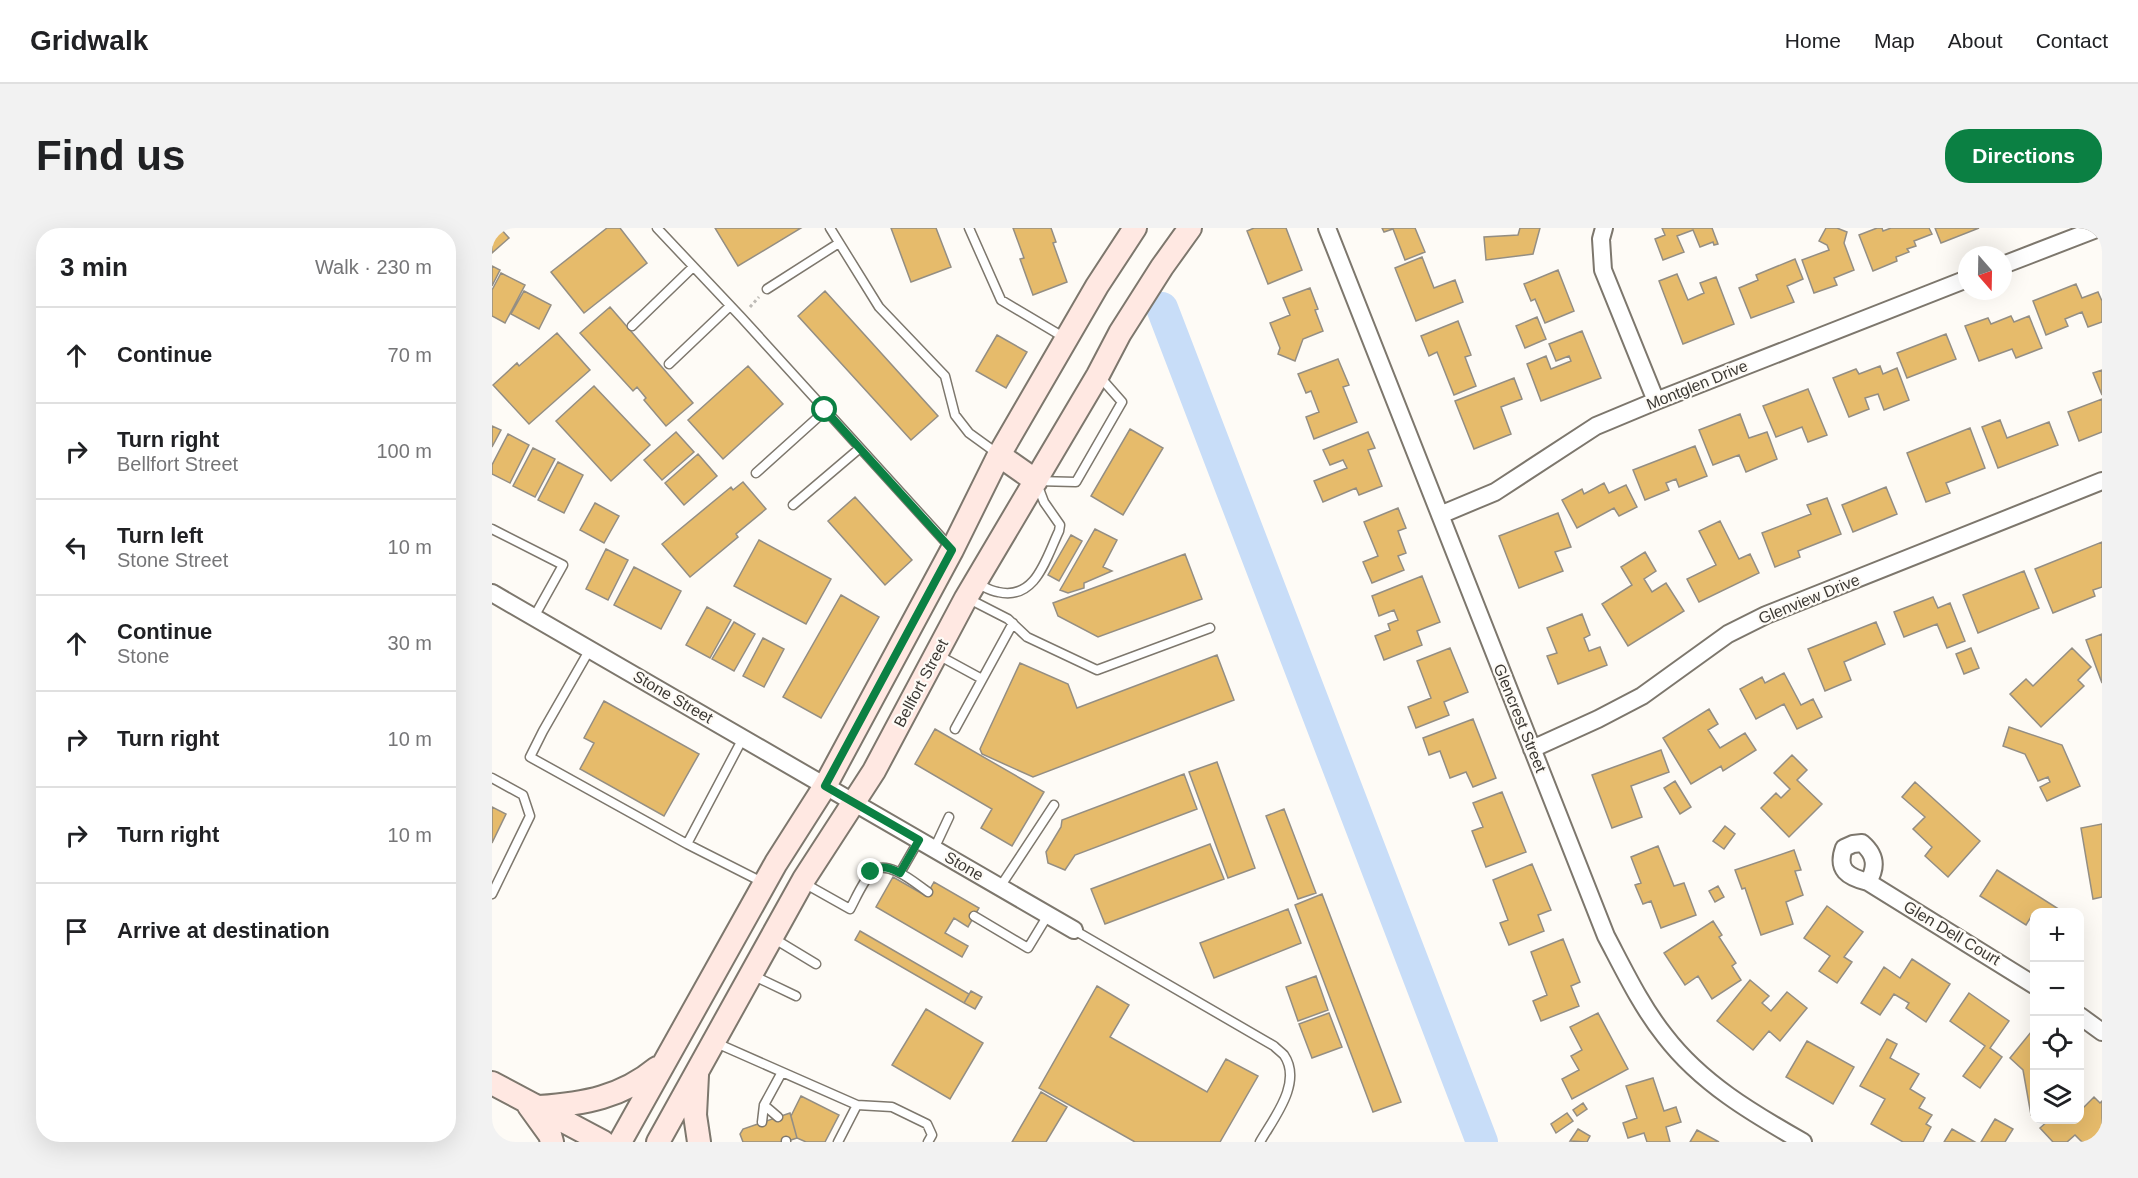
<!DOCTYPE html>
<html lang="en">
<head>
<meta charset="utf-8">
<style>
	:root { --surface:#fff; --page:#f2f2f2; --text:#202124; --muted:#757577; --line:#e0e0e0; --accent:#0b8043 }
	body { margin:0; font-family:Arial,sans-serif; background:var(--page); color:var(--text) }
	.controls { position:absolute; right:18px; bottom:18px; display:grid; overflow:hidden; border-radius:12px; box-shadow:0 6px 24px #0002 }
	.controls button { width:54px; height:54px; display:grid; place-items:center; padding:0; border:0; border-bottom:2px solid var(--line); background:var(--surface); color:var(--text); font:30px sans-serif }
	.compass { position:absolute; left:1466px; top:18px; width:54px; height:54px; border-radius:50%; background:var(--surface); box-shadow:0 6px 24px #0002; rotate:160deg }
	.stop { position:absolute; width:18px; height:18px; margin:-14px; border:4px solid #0b8043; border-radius:50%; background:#fff }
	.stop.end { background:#0b8043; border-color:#fff; box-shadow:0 2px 6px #0008 }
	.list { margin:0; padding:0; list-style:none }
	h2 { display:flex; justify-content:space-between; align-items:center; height:78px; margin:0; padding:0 24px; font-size:26px }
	h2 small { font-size:20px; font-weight:400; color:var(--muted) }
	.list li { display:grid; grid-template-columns:39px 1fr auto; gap:18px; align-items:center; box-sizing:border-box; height:96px; padding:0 24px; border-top:2px solid var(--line) }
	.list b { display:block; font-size:22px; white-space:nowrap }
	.list p { margin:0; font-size:20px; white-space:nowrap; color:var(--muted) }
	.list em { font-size:20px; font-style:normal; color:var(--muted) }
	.icon { flex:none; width:33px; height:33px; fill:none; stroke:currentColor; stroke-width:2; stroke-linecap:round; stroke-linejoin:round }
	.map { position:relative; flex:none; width:1610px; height:914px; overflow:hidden; border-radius:24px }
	header { display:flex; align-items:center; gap:36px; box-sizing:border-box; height:84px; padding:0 30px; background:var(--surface); border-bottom:2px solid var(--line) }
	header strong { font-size:28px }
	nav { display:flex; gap:33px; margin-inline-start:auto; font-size:21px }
	.intro { display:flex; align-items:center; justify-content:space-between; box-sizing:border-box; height:144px; padding:0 36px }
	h1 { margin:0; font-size:42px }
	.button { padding:15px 27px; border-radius:24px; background:var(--accent); color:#fff; font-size:21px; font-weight:700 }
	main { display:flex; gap:36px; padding:0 36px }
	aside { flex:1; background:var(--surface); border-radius:24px; box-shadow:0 6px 24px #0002 }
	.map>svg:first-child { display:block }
</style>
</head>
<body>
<header>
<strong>Gridwalk</strong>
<nav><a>Home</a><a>Map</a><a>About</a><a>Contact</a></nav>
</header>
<div class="intro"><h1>Find us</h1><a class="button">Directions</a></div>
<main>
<aside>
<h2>3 min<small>Walk · 230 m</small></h2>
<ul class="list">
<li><svg class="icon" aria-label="ahead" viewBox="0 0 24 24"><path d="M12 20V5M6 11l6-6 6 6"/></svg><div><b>Continue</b></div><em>70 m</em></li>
<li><svg class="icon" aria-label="right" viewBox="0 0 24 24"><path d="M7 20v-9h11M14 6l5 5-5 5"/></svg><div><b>Turn right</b><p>Bellfort Street</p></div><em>100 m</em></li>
<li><svg class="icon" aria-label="left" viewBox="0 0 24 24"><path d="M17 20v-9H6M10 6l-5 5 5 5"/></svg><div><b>Turn left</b><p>Stone Street</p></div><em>10 m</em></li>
<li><svg class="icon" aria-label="ahead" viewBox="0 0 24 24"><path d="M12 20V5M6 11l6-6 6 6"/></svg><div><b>Continue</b><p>Stone</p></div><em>30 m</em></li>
<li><svg class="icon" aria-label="right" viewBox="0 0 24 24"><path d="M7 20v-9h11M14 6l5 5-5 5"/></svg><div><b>Turn right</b></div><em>10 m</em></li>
<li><svg class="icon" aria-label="right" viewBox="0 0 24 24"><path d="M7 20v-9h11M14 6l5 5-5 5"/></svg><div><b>Turn right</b></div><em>10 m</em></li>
<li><svg class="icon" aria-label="arrive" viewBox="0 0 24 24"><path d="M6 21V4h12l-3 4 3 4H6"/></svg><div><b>Arrive at destination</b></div></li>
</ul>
</aside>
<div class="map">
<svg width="1610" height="914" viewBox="0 0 1610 914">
	<rect width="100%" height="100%" fill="#fefbf6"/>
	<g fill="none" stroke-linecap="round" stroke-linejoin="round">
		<!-- river -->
		<path stroke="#c8ddf8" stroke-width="32" d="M 670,80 L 990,914"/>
	</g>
	<!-- building -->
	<path fill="#e6bb6b" stroke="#948e83" stroke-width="1.5" d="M 0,0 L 8,0 L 17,10 L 0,25 Z
		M 115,0 L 128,0 L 155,35 L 92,85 L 59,44 Z
		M 223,0 L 309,0 L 246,38 Z
		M 399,0 L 444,0 L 459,39 L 419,54 Z
		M 521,0 L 559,0 L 564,14 L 561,15 L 575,54 L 541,67 L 528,31 L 532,30 Z
		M 762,0 L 794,0 L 810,42 L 776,56 L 755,3 Z
		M 890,0 L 923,0 L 933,24 L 913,32 L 901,1 L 892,4 Z
		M 1028,0 L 1048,0 L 1041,26 L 994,32 L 992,9 L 1026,7 Z
		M 1170,0 L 1220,0 L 1226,16 L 1222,17 L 1221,14 L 1208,19 L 1201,2 L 1185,8 L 1192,24 L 1171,32 L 1163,11 L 1173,7 Z
		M 1334,0 L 1345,0 L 1355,4 L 1352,15 L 1362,42 L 1342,50 L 1345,57 L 1322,65 L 1310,32 L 1337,22 L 1335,17 L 1327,13 Z
		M 1385,0 L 1390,0 L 1391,3 L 1399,0 L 1437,0 L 1440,6 L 1422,13 L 1424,18 L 1415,21 L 1417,24 L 1404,29 L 1405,33 L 1381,43 L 1367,7 Z
		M 1443,0 L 1487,0 L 1449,15 Z
		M 930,29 L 942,60 L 963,52 L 971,74 L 924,93 L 903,40 Z
		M 1303,31 L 1311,51 L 1295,58 L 1302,74 L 1259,90 L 1247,60 L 1266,52 L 1264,47 Z
		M 0,38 L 8,42 L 0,58 Z
		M 1066,42 L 1082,83 L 1053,95 L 1043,71 L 1039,73 L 1032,56 Z
		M 9,45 L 33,57 L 13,95 L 0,88 L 0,62 Z
		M 1185,46 L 1196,72 L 1212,65 L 1208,55 L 1224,49 L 1242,96 L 1191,116 L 1167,53 Z
		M 1584,56 L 1590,70 L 1606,64 L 1610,73 L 1610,94 L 1596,99 L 1590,84 L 1573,91 L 1576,98 L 1554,107 L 1541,73 Z
		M 818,60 L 826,81 L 823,82 L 831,103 L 811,111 L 803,133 L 786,126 L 788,120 L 778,95 L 798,87 L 791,70 Z
		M 32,63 L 59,77 L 47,101 L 19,86 Z
		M 333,63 L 446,188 L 419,212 L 306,88 Z
		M 118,79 L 201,175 L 174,198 L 152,172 L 154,170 L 145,159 L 141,163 L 88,105 Z
		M 1519,88 L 1522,94 L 1537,88 L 1550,120 L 1524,130 L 1520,121 L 1487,133 L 1473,98 L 1496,90 L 1499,96 Z
		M 1045,89 L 1054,111 L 1033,120 L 1024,98 Z
		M 966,93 L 979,127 L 973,129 L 984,158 L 962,167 L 945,124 L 937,128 L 929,108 Z
		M 1090,103 L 1109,150 L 1049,173 L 1035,136 L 1054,128 L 1059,141 L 1079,133 L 1077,128 L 1064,133 L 1057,116 Z
		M 65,105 L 98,142 L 37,196 L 1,157 L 25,135 L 27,138 Z
		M 1454,106 L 1464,131 L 1415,150 L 1405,125 Z
		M 505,107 L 535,124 L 514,160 L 484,143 Z
		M 846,131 L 857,157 L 851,159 L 865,194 L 822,211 L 814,189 L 827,184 L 819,163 L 814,165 L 806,146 Z
		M 256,138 L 291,176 L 231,231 L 196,192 Z
		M 1388,138 L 1391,146 L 1405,140 L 1417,172 L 1392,182 L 1386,166 L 1373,170 L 1377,181 L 1357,189 L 1341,150 L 1364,141 L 1367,146 Z
		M 1610,142 L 1610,167 L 1601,145 Z
		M 1022,150 L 1030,171 L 1009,179 L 1019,206 L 982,221 L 963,173 Z
		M 102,158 L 158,217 L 119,253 L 64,193 Z
		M 1316,161 L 1335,207 L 1316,214 L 1310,199 L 1284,209 L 1271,178 Z
		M 1610,171 L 1610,204 L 1587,213 L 1576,184 Z
		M 1248,186 L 1257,210 L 1275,204 L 1285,231 L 1254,244 L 1247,227 L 1221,237 L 1207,202 Z
		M 1508,192 L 1515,210 L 1557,194 L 1566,217 L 1506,240 L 1490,199 Z
		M 0,198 L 9,202 L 0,219 Z
		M 1478,200 L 1493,240 L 1454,255 L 1458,265 L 1434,274 L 1415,225 Z
		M 638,201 L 671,220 L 631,287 L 599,268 Z
		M 184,204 L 202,224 L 170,252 L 152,232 Z
		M 876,204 L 883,220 L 876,222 L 890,258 L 867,267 L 864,260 L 831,274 L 822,253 L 855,240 L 851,232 L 838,237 L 831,222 Z
		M 16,206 L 37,217 L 18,255 L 0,246 L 0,237 Z
		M 1203,218 L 1215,248 L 1187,259 L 1184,251 L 1174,255 L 1177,262 L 1153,272 L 1141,242 Z
		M 41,220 L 63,231 L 43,269 L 21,258 Z
		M 206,226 L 225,248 L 192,277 L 173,255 Z
		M 66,234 L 91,247 L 72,285 L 46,272 Z
		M 251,254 L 274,281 L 244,306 L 246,309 L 198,349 L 170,316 L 239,259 L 241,262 Z
		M 1112,255 L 1117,265 L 1134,257 L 1145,279 L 1127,288 L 1122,280 L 1085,300 L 1070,272 L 1090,261 L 1092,266 Z
		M 1394,259 L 1405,286 L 1361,304 L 1350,277 Z
		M 363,269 L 420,332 L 393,357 L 336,293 Z
		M 1335,270 L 1349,306 L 1306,323 L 1308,329 L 1283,339 L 1270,305 L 1319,286 L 1315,277 Z
		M 103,275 L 127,288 L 112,315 L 88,302 Z
		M 906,280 L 914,300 L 906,303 L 914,325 L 906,328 L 912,342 L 880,355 L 871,334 L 886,328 L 872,294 Z
		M 1066,285 L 1079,319 L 1063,324 L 1071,343 L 1027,360 L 1007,308 Z
		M 1228,293 L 1247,331 L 1258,326 L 1267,345 L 1207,374 L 1195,351 L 1224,337 L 1207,303 Z
		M 603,301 L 625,312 L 611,339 L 620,343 L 592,355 L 592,360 L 576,365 L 568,362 Z
		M 579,307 L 590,313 L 567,353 L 556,347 Z
		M 267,312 L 339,351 L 314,396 L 242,358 Z
		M 1610,314 L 1610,359 L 1601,362 L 1603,368 L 1561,385 L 1543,341 Z
		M 114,321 L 136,332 L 116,372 L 94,361 Z
		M 1153,324 L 1164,343 L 1152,351 L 1160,364 L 1174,355 L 1192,383 L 1136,418 L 1110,376 L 1140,357 L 1129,339 Z
		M 693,326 L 710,371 L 606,409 L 566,388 L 561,375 Z
		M 142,339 L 189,363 L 169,401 L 122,377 Z
		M 1532,343 L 1547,380 L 1486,405 L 1471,367 Z
		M 930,348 L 948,394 L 925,403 L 930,417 L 892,432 L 883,408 L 898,402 L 896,396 L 906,392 L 902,382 L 887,388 L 880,368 Z
		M 349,367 L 387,389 L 329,490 L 291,469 Z
		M 1441,369 L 1446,380 L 1458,375 L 1473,413 L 1455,420 L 1445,396 L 1412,409 L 1402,384 Z
		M 215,379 L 239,392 L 218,430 L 194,417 Z
		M 1090,386 L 1098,407 L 1092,410 L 1097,423 L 1108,419 L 1115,437 L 1066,456 L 1055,428 L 1065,425 L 1055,400 Z
		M 242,394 L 263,406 L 242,443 L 220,431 Z
		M 1384,394 L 1393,416 L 1352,434 L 1359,452 L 1333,463 L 1316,421 Z
		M 1610,406 L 1610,455 L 1594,412 Z
		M 271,410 L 292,421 L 272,459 L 251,448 Z
		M 958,420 L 976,464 L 952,474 L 957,487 L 924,500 L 916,479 L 939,470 L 925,433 Z
		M 1479,420 L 1487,440 L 1472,446 L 1464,426 Z
		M 1580,420 L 1599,439 L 1586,452 L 1592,458 L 1549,499 L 1518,466 L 1534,451 L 1541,458 Z
		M 725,427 L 742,472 L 541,549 L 490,526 L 488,521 L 528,435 L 576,456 L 585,480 Z
		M 1292,445 L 1309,477 L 1321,471 L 1330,489 L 1305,501 L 1292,476 L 1264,491 L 1248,461 L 1270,449 L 1273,455 Z
		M 112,473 L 207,526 L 172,588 L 88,541 L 102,515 L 92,510 Z
		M 1217,481 L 1226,496 L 1216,502 L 1228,520 L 1253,505 L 1264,522 L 1231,543 L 1229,538 L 1199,556 L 1171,510 Z
		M 981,491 L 1004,550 L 981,559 L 974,544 L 958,550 L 948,523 L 937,527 L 931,510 Z
		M 1517,499 L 1570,517 L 1588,558 L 1555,573 L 1548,559 L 1558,554 L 1556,549 L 1546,553 L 1533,526 L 1511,518 Z
		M 443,501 L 552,564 L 520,618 L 489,600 L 500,581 L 423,536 Z
		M 1169,522 L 1177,544 L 1139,558 L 1150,589 L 1120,600 L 1100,547 Z
		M 1300,527 L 1315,542 L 1305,552 L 1330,576 L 1297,609 L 1269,580 L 1284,565 L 1289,570 L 1298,561 L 1282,545 Z
		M 725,534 L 763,640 L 736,650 L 697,544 Z
		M 692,546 L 705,581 L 583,627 L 573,642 L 556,635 L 554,624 L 569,599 L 570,592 Z
		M 1183,553 L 1199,579 L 1188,586 L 1172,560 Z
		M 1423,554 L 1488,613 L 1456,649 L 1433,628 L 1440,619 L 1421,601 L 1433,589 L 1410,569 Z
		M 1010,564 L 1034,624 L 994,639 L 980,603 L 991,599 L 981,575 Z
		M 0,579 L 14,586 L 0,615 Z
		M 792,581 L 824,665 L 806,671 L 774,588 Z
		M 1610,596 L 1610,669 L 1601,671 L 1589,600 Z
		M 1233,598 L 1243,606 L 1232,621 L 1221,613 Z
		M 718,616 L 732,651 L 613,696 L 599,661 Z
		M 1166,618 L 1182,658 L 1192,655 L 1204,687 L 1169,700 L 1159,673 L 1151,676 L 1143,657 L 1149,655 L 1139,629 Z
		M 1302,622 L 1309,642 L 1303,643 L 1311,667 L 1294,674 L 1301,696 L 1269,707 L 1253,660 L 1250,661 L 1243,642 Z
		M 1040,636 L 1059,682 L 1046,687 L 1052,703 L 1017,717 L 1008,695 L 1016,692 L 1001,652 Z
		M 1505,642 L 1568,682 L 1566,684 L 1542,684 L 1534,697 L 1488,668 Z
		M 401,649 L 434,668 L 442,654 L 487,680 L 476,699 L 462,690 L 453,705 L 476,718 L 470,729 L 384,679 Z
		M 1226,658 L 1232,669 L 1223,674 L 1217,663 Z
		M 830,666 L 909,874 L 881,884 L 803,677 Z
		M 1335,678 L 1371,704 L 1352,729 L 1360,734 L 1345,755 L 1327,743 L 1338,728 L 1312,710 Z
		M 796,681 L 809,715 L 722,750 L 708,715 Z
		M 1221,693 L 1230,707 L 1227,709 L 1244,735 L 1240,738 L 1249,752 L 1220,771 L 1206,748 L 1193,757 L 1172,725 Z
		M 368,703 L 477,766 L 472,775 L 363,712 Z
		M 1071,711 L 1088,754 L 1079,758 L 1087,778 L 1049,793 L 1041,773 L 1055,767 L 1039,724 Z
		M 1420,731 L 1458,756 L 1434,794 L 1414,780 L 1417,775 L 1402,766 L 1388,787 L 1369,775 L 1392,739 L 1408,750 Z
		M 824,748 L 836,782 L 806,793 L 794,759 Z
		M 1258,752 L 1277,768 L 1270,775 L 1279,783 L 1295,764 L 1315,780 L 1288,813 L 1277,803 L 1261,822 L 1225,793 Z
		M 605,758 L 637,777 L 618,809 L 715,864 L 734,831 L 766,848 L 728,914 L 643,914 L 547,860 Z
		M 479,763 L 490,769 L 483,781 L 472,775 Z
		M 1477,765 L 1517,793 L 1498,820 L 1510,829 L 1488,860 L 1471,848 L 1493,818 L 1458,793 Z
		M 434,781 L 491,815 L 458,871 L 400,837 Z
		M 837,785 L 850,819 L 820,830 L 807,796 Z
		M 1106,785 L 1136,841 L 1080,871 L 1070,851 L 1087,842 L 1079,828 L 1090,822 L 1078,799 Z
		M 1539,804 L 1542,807 L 1542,886 L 1539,887 L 1531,842 L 1518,830 Z
		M 1395,811 L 1405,816 L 1398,830 L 1427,846 L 1418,861 L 1433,870 L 1427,880 L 1440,887 L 1434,896 L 1439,899 L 1431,914 L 1411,914 L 1379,896 L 1393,871 L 1368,858 Z
		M 1315,813 L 1362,839 L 1341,876 L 1294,849 Z
		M 1161,850 L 1172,883 L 1184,879 L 1189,894 L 1174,899 L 1178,914 L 1155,914 L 1152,905 L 1136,910 L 1131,895 L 1145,890 L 1134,858 Z
		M 549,864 L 575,879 L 554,914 L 520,914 Z
		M 309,868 L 347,887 L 333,914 L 314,914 L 305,910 L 299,888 Z
		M 1602,869 L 1608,875 L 1610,873 L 1610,914 L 1590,914 L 1583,907 L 1575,914 L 1561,914 L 1548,900 L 1557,892 L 1588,892 L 1588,883 Z
		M 1091,875 L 1095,881 L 1085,888 L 1081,882 Z
		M 298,885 L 305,910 L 293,914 L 251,914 L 248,906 L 251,901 Z
		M 1075,885 L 1081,893 L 1064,905 L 1059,896 Z
		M 1503,891 L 1521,901 L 1513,914 L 1489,914 Z
		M 1086,901 L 1098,908 L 1095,914 L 1078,913 Z
		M 1460,901 L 1483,914 L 1452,914 Z
		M 1205,902 L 1227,914 L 1198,914 Z"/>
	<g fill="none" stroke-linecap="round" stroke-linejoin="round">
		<!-- lane casing -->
		<g stroke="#7d776d" stroke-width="11">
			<path id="lane" d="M 165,0 L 249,89 L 459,320
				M 338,0 L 387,79 L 453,148 L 463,187 L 477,205 L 506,226
				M 477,0 L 509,72 L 573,110
				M 275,61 L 347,15
				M 140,98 L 201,39
				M 177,136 L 238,78
				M 264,245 L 334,182
				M 301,277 L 368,220
				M 0,301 L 71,337 L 42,389
				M 484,355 C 491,358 498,363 506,364 C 544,373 554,330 567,303 L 568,297 L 552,274 L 544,253 L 584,254 L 630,174 L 608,149
				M 475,370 L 516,391 L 535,409 L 605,442 L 718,400
				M 98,421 L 51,503 L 38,529 L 195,616
				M 446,427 L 490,451
				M 463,501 L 521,395
				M 251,510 L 195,616 L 272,655
				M 0,550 L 31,567 L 38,588 L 0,666
				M 442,621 L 457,589
				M 408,645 L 427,612
				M 310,654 L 358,681 C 364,670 371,653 380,644 C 395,630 423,655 436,664
				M 508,659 L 562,577
				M 482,688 L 536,720 L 556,687
				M 582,702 L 782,818 C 785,821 789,824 792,827 C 811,855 781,891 768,914
				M 281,710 L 324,736
				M 260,747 L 304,768
				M 222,814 L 365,877 L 400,879 L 435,896 L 440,907 L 436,914
				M 272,877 L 290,844
				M 270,894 L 272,877 L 286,889
				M 294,914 L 294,913
				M 346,914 L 365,877"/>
		</g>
		<!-- street casing -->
		<g stroke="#7d776d" stroke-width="20">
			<path id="street" d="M 835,0 L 1114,708 C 1132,742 1149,778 1173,808 C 1209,855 1260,885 1311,914
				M 1112,0 L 1109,11 L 1111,42 L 1164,173
				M 1511,37 L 1607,0
				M 948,287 L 1003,264 L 1104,198 L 1164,173 L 1475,51
				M 0,365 L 582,702
				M 1040,521 L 1106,491 L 1150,468 L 1236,406 L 1274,387 L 1610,253
				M 1376,654 C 1385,639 1384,627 1370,615 L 1361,616 L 1352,620 C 1344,642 1356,649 1376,654 L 1542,757
				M 1588,788 L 1610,804"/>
		</g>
		<!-- secondary casing -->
		<g stroke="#7d776d" stroke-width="26">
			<path id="secondary" d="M 507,227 L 544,253
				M 205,847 L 203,887 L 207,914
				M 0,855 L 111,914
				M 37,878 L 58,907 L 60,914
				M 47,879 C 92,876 130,869 165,840
				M 128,914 L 284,635 L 333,558 L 460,322 L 507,227 L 605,58 L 643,0
				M 166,914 L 312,651 L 382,543 L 474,370 L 606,147 L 628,105 L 670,39 L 698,0"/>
		</g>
		<!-- path -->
		<path stroke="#bebbb6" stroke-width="3" stroke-dasharray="3 3" stroke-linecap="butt" d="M 258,79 L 267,69"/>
		<!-- lane -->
		<use href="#lane" stroke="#fff" stroke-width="8"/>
		<!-- street -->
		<use href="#street" stroke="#fff" stroke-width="16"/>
		<!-- secondary -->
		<use href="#secondary" stroke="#ffe8e2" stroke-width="22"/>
	</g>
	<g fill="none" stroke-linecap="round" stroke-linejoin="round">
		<!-- route -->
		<path stroke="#0b8043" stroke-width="8" d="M 333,182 L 460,322 L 333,558 L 427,612 L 408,645 C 397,639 390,637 379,644"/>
	</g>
	<g text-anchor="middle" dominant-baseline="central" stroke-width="4.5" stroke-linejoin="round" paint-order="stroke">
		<!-- street labels -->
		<g font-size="16" fill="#3c3934" stroke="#fefbf6">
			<text transform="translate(1205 157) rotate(-22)">Montglen Drive</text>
			<text transform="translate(1317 371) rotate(-22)">Glenview Drive</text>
			<text transform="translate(429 455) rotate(-62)">Bellfort Street</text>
			<text transform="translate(181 469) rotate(30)">Stone Street</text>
			<text transform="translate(1028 490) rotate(68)">Glencrest Street</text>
			<text transform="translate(472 638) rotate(30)">Stone</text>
			<text transform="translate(1460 705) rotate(31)">Glen Dell Court</text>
		</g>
	</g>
</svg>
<div class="controls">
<button>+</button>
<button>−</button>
<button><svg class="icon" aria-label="locate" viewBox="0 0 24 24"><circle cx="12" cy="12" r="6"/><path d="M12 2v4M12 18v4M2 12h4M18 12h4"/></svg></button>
<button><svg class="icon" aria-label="layers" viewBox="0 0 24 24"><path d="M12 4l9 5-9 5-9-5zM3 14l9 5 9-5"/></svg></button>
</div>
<svg class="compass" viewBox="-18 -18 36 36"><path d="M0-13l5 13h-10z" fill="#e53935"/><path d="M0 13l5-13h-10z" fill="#757577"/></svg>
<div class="stop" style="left:333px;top:182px"></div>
<div class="stop end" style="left:379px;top:644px"></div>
</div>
</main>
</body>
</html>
